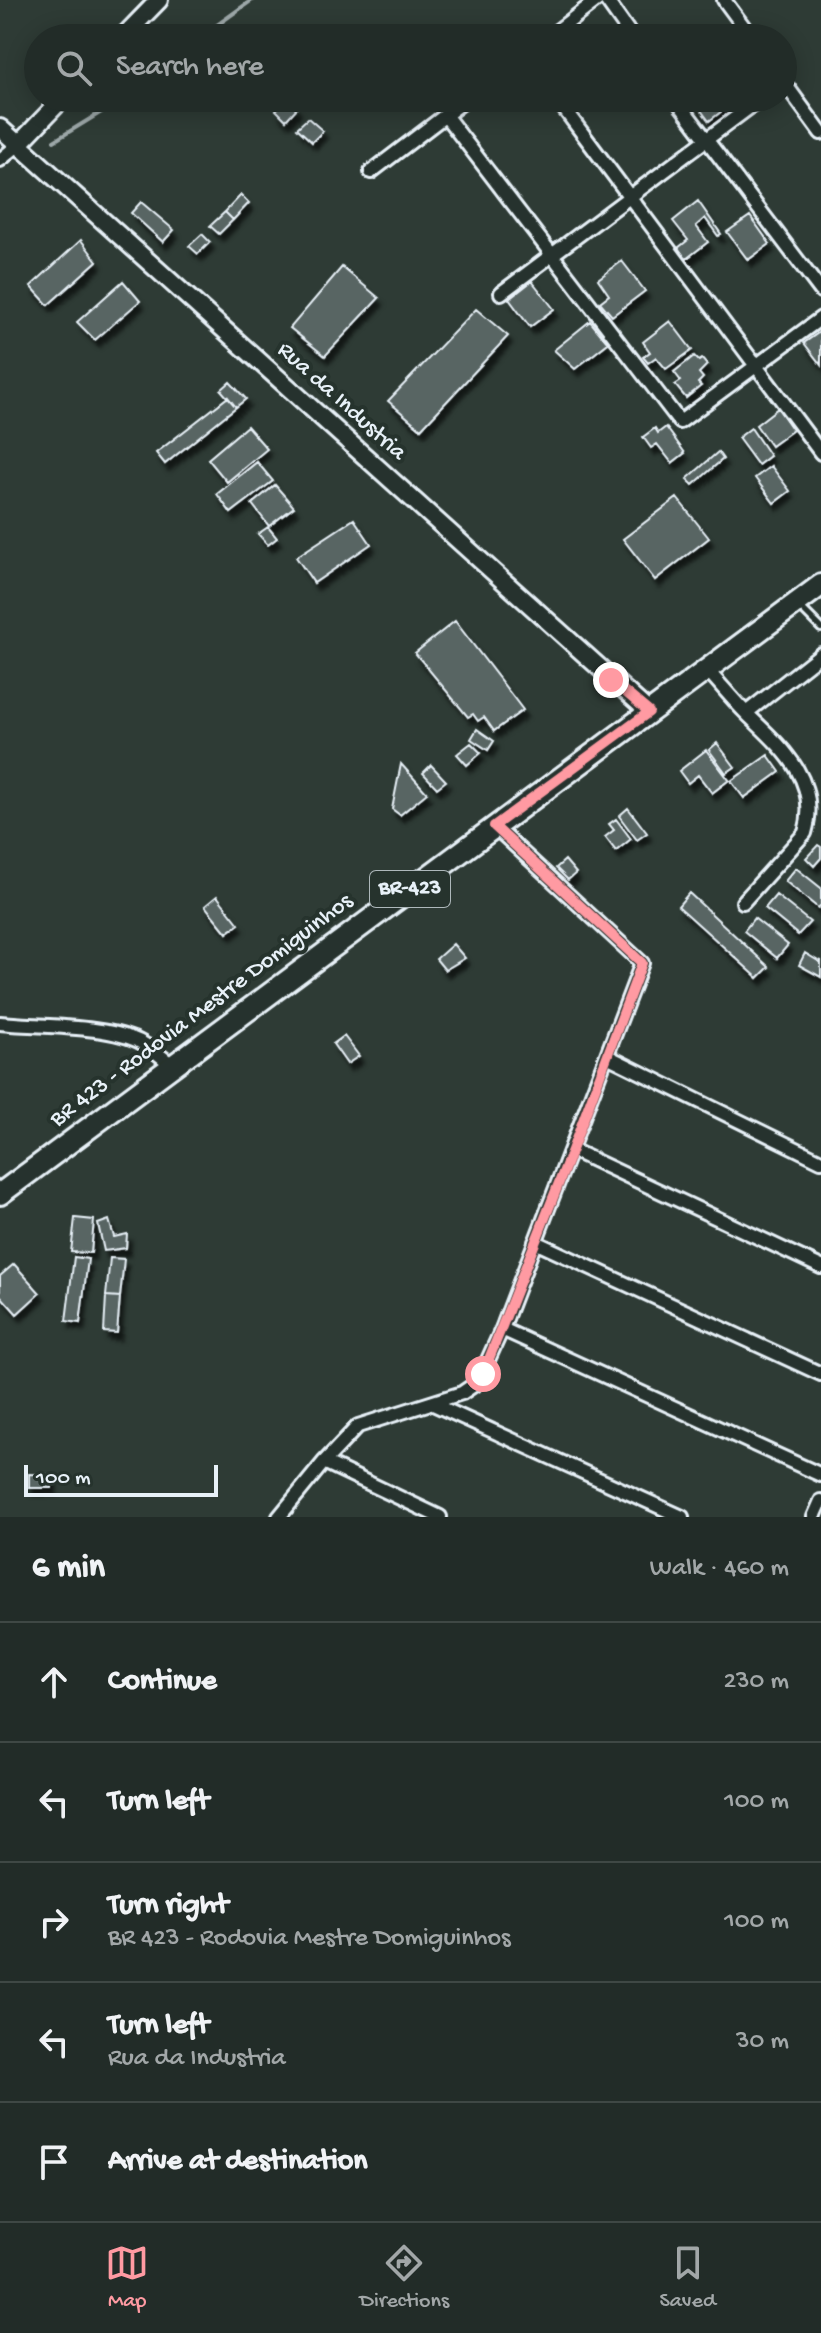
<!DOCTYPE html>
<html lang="en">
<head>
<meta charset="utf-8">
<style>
	:root { --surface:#222c28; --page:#2a3430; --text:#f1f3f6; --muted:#a2a7a8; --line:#3f4845; --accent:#ff9aa2 }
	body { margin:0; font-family:"Gochi Hand",sans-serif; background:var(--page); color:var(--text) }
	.scale { position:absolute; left:24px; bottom:20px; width:194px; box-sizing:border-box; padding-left:8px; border:4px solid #e8f1f8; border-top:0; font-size:22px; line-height:28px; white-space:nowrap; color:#e8f1f8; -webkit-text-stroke:6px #26332d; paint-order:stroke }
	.stop { position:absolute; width:24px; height:24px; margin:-18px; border:6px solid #ff9aa2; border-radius:50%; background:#fff }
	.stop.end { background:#ff9aa2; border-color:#fff; box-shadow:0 2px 8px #0008 }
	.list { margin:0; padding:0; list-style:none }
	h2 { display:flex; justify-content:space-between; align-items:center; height:104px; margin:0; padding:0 32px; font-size:34px }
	h2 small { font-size:26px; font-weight:400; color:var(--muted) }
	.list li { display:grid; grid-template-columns:52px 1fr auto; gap:24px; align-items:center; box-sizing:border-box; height:120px; padding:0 32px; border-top:2px solid var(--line) }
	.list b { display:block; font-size:30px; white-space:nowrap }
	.list p { margin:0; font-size:26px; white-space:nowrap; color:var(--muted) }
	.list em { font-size:26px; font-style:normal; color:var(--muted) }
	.icon { flex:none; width:44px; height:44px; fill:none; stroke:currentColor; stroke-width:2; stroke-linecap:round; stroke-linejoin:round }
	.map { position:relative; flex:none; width:821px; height:1517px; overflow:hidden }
	.search { position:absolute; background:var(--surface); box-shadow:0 4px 20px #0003; left:24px; right:24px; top:24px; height:88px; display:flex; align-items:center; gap:20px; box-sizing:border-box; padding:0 28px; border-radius:44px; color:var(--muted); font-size:30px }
	.sheet { height:704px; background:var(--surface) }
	nav { display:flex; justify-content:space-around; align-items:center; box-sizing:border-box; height:112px; border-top:2px solid var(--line); background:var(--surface); font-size:22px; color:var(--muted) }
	nav a { display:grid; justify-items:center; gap:4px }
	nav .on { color:var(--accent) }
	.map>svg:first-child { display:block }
</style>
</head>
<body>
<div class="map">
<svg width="821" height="1517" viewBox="0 0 821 1517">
	<defs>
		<filter id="shadow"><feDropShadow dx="4" dy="7" stdDeviation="2" flood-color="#0009"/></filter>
	</defs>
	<rect width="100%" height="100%" fill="#2e3b35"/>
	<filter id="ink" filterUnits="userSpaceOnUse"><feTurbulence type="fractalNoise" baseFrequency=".0125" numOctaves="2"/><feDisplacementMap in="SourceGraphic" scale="16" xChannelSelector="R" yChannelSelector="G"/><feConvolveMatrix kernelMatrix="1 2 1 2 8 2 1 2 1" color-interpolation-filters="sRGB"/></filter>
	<g filter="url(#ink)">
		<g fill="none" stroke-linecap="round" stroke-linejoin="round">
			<!-- stream -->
			<path stroke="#9da8a9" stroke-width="4" d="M 199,38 L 252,0
				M 54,141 L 103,111 L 117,98"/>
		</g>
		<!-- building -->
		<path fill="#596563" stroke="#e8f1f8" stroke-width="2" filter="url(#shadow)" d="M 692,98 L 739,98 L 709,121 Z
			M 287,99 L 297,108 L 286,120 L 276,110 Z
			M 308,118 L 323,131 L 312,142 L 297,128 Z
			M 241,195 L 249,203 L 233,220 L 225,212 Z
			M 698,201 L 721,234 L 718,236 L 705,218 L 696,226 L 708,242 L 686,259 L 678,248 L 688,240 L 673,221 Z
			M 141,202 L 174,230 L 163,242 L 131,213 Z
			M 225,212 L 233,220 L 219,234 L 210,226 Z
			M 750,216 L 770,244 L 748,260 L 727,232 Z
			M 202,234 L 210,242 L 198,254 L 189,246 Z
			M 81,240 L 97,261 L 48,305 L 31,286 Z
			M 622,261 L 645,291 L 612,316 L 600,302 L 609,295 L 598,279 Z
			M 342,267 L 379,298 L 325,356 L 290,328 Z
			M 123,281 L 140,301 L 95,340 L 77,322 Z
			M 532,281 L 554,309 L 530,327 L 509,299 Z
			M 476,309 L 508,336 L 421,429 L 388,401 Z
			M 590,321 L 608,343 L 575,369 L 554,350 Z
			M 670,321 L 692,350 L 666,369 L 656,357 L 648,363 L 643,357 L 650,352 L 643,342 Z
			M 821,331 L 821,365 L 804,343 Z
			M 694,356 L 699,361 L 702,359 L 707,365 L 699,373 L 703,378 L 698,383 L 701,386 L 686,398 L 675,385 L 681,381 L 674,372 Z
			M 230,382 L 246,399 L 236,407 L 221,390 Z
			M 228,397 L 236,407 L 165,464 L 156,453 Z
			M 778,408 L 793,430 L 771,446 L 756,425 Z
			M 247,426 L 267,449 L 227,482 L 208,459 Z
			M 666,427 L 685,453 L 672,463 L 657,444 L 651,448 L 643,437 L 655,428 L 658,433 Z
			M 751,428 L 770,456 L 758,465 L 738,438 Z
			M 718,452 L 723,459 L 693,485 L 687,479 Z
			M 257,462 L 273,481 L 231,513 L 217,494 Z
			M 771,466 L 790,491 L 774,503 L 755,478 Z
			M 275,485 L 294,507 L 269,526 L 252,504 Z
			M 677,498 L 709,538 L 655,580 L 623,539 Z
			M 354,519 L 371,544 L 314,583 L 296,557 Z
			M 268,527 L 277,538 L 268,545 L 258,534 Z
			M 455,621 L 523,710 L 494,731 L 484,717 L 478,721 L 473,714 L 468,717 L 415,653 Z
			M 477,729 L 494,741 L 488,750 L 471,739 Z
			M 471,743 L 481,753 L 467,765 L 457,754 Z
			M 717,743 L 735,767 L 726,773 L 709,750 Z
			M 706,750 L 729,780 L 712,793 L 698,775 L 688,783 L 679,771 Z
			M 768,755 L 780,772 L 744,798 L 731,781 Z
			M 401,764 L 427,793 L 400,815 L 392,809 Z
			M 431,765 L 446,781 L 437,788 L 423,773 Z
			M 628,808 L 647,833 L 637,840 L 619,816 Z
			M 616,819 L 631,839 L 616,851 L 605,837 L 614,830 L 609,824 Z
			M 818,845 L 821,847 L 821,858 L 814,866 L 806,858 Z
			M 565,860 L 576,873 L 568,880 L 556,868 Z
			M 796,868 L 821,888 L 821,905 L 818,908 L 785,881 Z
			M 689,893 L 769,967 L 758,978 L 678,906 Z
			M 776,895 L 810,922 L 798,935 L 765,908 Z
			M 217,896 L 239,924 L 227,933 L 205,906 Z
			M 754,918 L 788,945 L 777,958 L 744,931 Z
			M 453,944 L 465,958 L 445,970 L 436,959 Z
			M 805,953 L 820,962 L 821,960 L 821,977 L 799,965 Z
			M 344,1036 L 359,1056 L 347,1064 L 333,1044 Z
			M 75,1218 L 94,1220 L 91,1253 L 71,1252 Z
			M 109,1220 L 114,1237 L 127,1234 L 126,1248 L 104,1251 L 98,1224 Z
			M 74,1257 L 88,1259 L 80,1323 L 66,1321 Z
			M 110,1258 L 124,1259 L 120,1297 L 106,1296 Z
			M 14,1264 L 40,1293 L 17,1314 L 0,1295 L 0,1276 Z
			M 106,1296 L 120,1297 L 117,1333 L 104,1332 Z
			M 29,1474 L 52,1475 L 52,1488 L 29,1488 Z"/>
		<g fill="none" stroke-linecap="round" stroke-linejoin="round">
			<!-- service casing -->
			<g stroke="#e8f1f8" stroke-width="12">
				<path id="service" d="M 798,605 L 821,628"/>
			</g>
			<!-- minor casing -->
			<g stroke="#e8f1f8" stroke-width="18">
				<path id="minor" d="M 606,0 L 633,38
					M 724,0 L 752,38
					M 548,38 L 597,0
					M 783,81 L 821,133
					M 556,98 L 821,453
					M 675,98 L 821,291
					M 445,115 L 680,422 L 821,318
					M 0,160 L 18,145
					M 371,172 L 468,98
					M 501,293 L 762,98
					M 708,671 C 721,685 733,700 746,713 C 780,746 821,779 805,833 L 743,902
					M 746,713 L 821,654
					M 0,1023 C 38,1027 110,1025 142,1043 C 153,1049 163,1058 172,1065
					M 607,1056 L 821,1161
					M 572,1150 L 821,1267
					M 535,1242 L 821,1374
					M 502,1329 L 821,1475
					M 431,1403 L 682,1517
					M 324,1462 L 440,1517
					M 279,1517 L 324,1462 L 358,1426 L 462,1393 L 478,1382 L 502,1329 L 642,963 L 494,826
					M 814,1517 L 821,1501"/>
			</g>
			<!-- tertiary casing -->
			<g stroke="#e8f1f8" stroke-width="22">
				<path id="tertiary" d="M 122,38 L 159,0
					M 0,128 L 649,712
					M 18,145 L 63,98"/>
			</g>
			<!-- primary casing -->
			<g stroke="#e8f1f8" stroke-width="26">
				<path id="primary" d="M 0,1194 L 821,585"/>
			</g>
			<!-- service -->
			<use href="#service" stroke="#26332d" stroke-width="6"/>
			<!-- minor -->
			<use href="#minor" stroke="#26332d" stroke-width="12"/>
			<!-- tertiary -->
			<use href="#tertiary" stroke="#26332d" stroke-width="16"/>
			<!-- primary -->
			<use href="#primary" stroke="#26332d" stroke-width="20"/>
		</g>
	</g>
	<g fill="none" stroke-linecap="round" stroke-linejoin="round" filter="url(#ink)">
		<!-- route -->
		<path stroke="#ff9aa2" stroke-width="10" d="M 483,1374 L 572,1150 L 642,963 L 494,826 L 649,712 L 611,680"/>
	</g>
	<g text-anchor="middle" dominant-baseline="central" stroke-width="8" stroke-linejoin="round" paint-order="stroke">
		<!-- shield labels -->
		<rect fill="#26332d" stroke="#aeb8bb" stroke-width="2" x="370" y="871" width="80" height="36" rx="6"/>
		<g font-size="22" font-weight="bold" fill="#e8f1f8">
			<text x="410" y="889">BR-423</text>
		</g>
		<!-- street labels -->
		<g font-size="24" fill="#e8f1f8" stroke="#26332d">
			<text transform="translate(341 402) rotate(42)">Rua da Industria</text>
			<text transform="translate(202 1011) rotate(-37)">BR 423 - Rodovia Mestre Domiguinhos</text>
		</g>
	</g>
</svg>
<div class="scale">100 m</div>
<div class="stop" style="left:483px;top:1374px"></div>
<div class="stop end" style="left:611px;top:680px"></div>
<div class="search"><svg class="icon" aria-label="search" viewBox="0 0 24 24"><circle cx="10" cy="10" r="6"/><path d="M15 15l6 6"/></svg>Search here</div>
</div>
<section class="sheet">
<h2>6 min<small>Walk · 460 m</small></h2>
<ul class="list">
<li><svg class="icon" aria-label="ahead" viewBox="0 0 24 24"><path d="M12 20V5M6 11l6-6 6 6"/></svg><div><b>Continue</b></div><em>230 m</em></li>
<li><svg class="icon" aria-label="left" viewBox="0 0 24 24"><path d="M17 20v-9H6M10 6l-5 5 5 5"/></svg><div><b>Turn left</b></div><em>100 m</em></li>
<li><svg class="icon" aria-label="right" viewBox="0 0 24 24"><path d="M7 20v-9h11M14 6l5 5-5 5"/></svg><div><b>Turn right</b><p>BR 423 - Rodovia Mestre Domiguinhos</p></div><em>100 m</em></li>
<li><svg class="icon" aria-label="left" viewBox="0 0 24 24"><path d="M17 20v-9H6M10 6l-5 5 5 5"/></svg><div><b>Turn left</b><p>Rua da Industria</p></div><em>30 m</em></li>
<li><svg class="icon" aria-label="arrive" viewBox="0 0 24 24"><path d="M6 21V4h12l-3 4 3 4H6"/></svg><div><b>Arrive at destination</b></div></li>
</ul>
</section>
<nav>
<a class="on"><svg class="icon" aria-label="map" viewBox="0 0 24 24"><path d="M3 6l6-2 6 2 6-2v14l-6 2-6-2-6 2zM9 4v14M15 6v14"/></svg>Map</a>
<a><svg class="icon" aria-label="directions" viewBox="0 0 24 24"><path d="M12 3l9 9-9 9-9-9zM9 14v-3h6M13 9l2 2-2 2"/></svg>Directions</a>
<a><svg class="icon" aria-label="saved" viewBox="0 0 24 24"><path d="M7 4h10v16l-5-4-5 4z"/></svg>Saved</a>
</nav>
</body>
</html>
